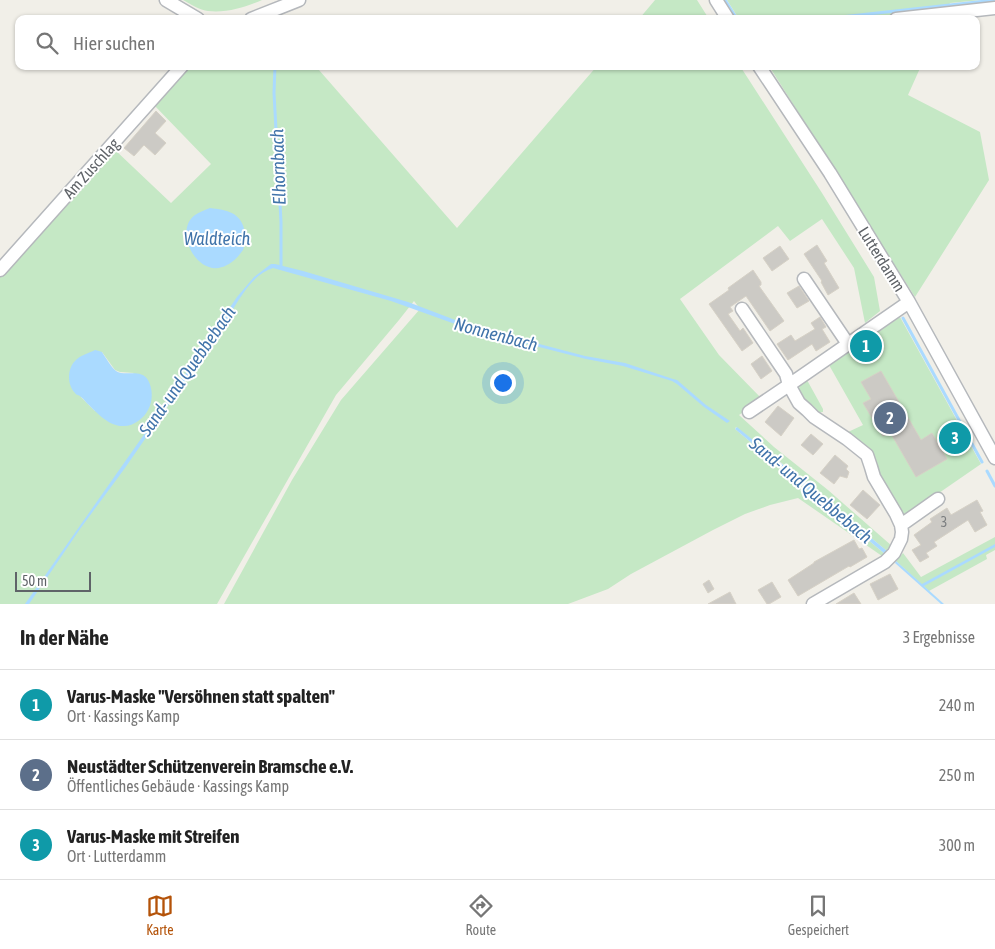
<!DOCTYPE html>
<html lang="de">
<head>
<meta charset="utf-8">
<style>
	:root { --surface:#fff; --page:#f2f2f2; --text:#222; --muted:#767676; --line:#e0e0e0; --accent:#b45309 }
	body { margin:0; font-family:"Asap Condensed",sans-serif; background:var(--page); color:var(--text) }
	.scale { position:absolute; left:15px; bottom:12px; width:76px; box-sizing:border-box; padding-left:5px; border:2px solid #5f6368; border-top:0; font-size:14px; line-height:18px; white-space:nowrap; color:#5f6368; -webkit-text-stroke:4px #fff; paint-order:stroke }
	.you { position:absolute; left:502px; top:382px; width:18px; height:18px; margin:-12px; border:4px solid #fff; border-radius:50%; background:#1a73e8; box-shadow:0 0 0 8px #1a73e833 }
	.badge { display:grid; place-items:center; width:32px; height:32px; border-radius:50%; background:var(--accent); color:#fff; font-size:16px; font-weight:700 }
	.pin { position:absolute; translate:-50% -50%; border:2px solid #fff; box-shadow:0 1px 5px #0006 }
	.list { margin:0; padding:0; list-style:none }
	h2 { display:flex; justify-content:space-between; align-items:center; height:65px; margin:0; padding:0 20px; font-size:21px }
	h2 small { font-size:16px; font-weight:400; color:var(--muted) }
	.list li { display:grid; grid-template-columns:32px 1fr auto; gap:15px; align-items:center; box-sizing:border-box; height:70px; padding:0 20px; border-top:1px solid var(--line) }
	.list b { display:block; font-size:19px; white-space:nowrap }
	.list p { margin:0; font-size:16px; white-space:nowrap; color:var(--muted) }
	.list em { font-size:16px; font-style:normal; color:var(--muted) }
	.icon { flex:none; width:28px; height:28px; fill:none; stroke:currentColor; stroke-width:2; stroke-linecap:round; stroke-linejoin:round }
	.map { position:relative; flex:none; width:995px; height:604px; overflow:hidden }
	.search { position:absolute; background:var(--surface); box-shadow:0 1px 4px #0004; left:15px; right:15px; top:15px; height:55px; display:flex; align-items:center; gap:12px; box-sizing:border-box; padding:0 18px; border-radius:10px; color:var(--muted); font-size:19px }
	.sheet { height:275px; background:var(--surface) }
	nav { display:flex; justify-content:space-around; align-items:center; box-sizing:border-box; height:70px; border-top:1px solid var(--line); background:var(--surface); font-size:14px; color:var(--muted) }
	nav a { display:grid; justify-items:center; gap:2px }
	nav .on { color:var(--accent) }
	.map>svg:first-child { display:block }
</style>
</head>
<body>
<div class="map">
<svg width="995" height="604" viewBox="0 0 995 604">
	<rect width="100%" height="100%" fill="#f1efe8"/>
	<!-- green -->
	<path fill="#c5e8c5" fill-rule="evenodd" d="M 183,0 L 262,0 C 246,7 227,13 208,11 C 200,10 190,4 183,0 Z
		M 655,0 L 697,0 L 709,19 L 639,19 Z
		M 727,0 L 981,0 L 950,3 L 944,19 L 739,19 Z
		M 188,66 L 325,66 L 319,70 L 457,228 L 597,66 L 740,66 L 822,193 L 874,277 L 880,311 L 865,323 L 854,268 L 822,219 L 790,241 L 778,226 L 680,299 L 719,355 L 762,399 L 739,415 L 774,447 L 828,490 L 892,546 L 887,551 L 831,505 L 798,476 L 736,427 L 735,429 L 885,554 L 882,556 L 798,498 L 770,505 L 745,514 L 713,530 L 631,574 L 608,589 L 568,604 L 224,604 L 292,480 L 341,400 L 420,309 L 414,301 L 399,320 L 336,395 L 217,604 L 0,604 L 0,275 L 114,149 L 171,203 L 211,164 L 154,105 ZM 102,352 L 115,370 L 120,372 L 134,373 L 95,411 L 81,397 Z
		M 769,66 L 921,66 L 908,95 L 980,132 L 989,180 L 915,297 Z
		M 900,317 L 981,464 L 907,515 L 900,512 L 848,432 L 863,425 L 829,365 Z
		M 807,380 L 823,409 L 823,412 C 821,412 820,413 819,412 C 816,411 801,396 800,394 C 798,390 799,389 800,385 Z
		M 995,537 L 995,550 L 986,555 L 987,559 L 929,591 L 896,561 L 903,553 L 921,577 Z"/>
	<!-- water -->
	<path fill="#aadaff" d="M 210,208 C 227,210 241,212 245,232 C 246,237 245,245 243,250 C 239,256 234,261 229,264 C 226,265 224,267 222,267 C 197,276 173,231 195,215 C 199,212 205,210 210,208 Z
		M 271,264 L 275,264 L 303,271 L 408,302 L 471,326 L 585,356 L 625,363 L 673,379 L 677,380 L 706,405 L 730,421 L 727,423 L 704,407 L 677,384 L 672,381 L 623,366 L 586,359 L 469,329 L 391,301 L 273,268 C 252,274 237,302 227,320 L 125,468 L 80,529 L 29,604 L 25,604 L 157,416 L 237,297 L 254,277 Z
		M 95,350 L 99,351 L 102,352 C 106,358 111,367 116,371 C 125,377 141,368 148,380 C 153,389 153,401 148,410 C 144,418 134,426 124,426 C 110,427 98,414 89,405 C 86,403 84,399 81,397 C 78,394 77,396 75,393 C 67,385 67,369 75,361 C 79,356 89,353 95,350 Z
		M 737,427 C 787,468 837,510 887,551 L 885,554 L 735,429 Z
		M 995,544 L 995,547 L 924,586 L 944,604 L 941,604 L 895,563 L 896,561 L 922,584 Z"/>
	<g fill="none" stroke-linecap="round" stroke-linejoin="round">
		<!-- stream -->
		<path stroke="#aadaff" stroke-width="3" d="M 725,0 L 737,19
			M 823,19 L 995,0
			M 275,66 L 274,93 L 281,222 L 281,268
			M 903,318 L 982,462
			M 987,471 L 995,486"/>
	</g>
	<!-- building -->
	<path fill="#cccac5" stroke="#d6d1c6" d="M 156,111 L 166,121 L 155,133 L 166,143 L 155,155 L 144,145 L 134,156 L 124,148 Z
		M 817,245 L 827,261 L 824,263 L 839,288 L 828,295 L 821,282 L 822,281 L 804,254 Z
		M 780,246 L 789,259 L 772,271 L 763,258 Z
		M 753,270 L 761,282 L 761,285 L 759,286 L 784,321 L 770,331 L 746,296 L 730,307 L 733,311 L 728,314 L 740,331 L 743,328 L 753,343 L 742,351 L 709,304 L 729,290 L 728,288 Z
		M 799,286 L 809,301 L 797,308 L 787,293 Z
		M 820,317 L 826,327 L 822,329 L 830,342 L 816,351 L 812,344 L 788,360 L 777,344 L 791,335 L 795,341 L 815,329 L 811,323 Z
		M 762,356 L 772,371 L 761,379 L 751,364 Z
		M 881,371 L 921,440 L 932,433 L 947,459 L 916,477 L 890,432 L 883,436 L 863,403 L 871,399 L 861,382 Z
		M 778,406 L 794,418 L 781,436 L 765,422 Z
		M 811,434 L 823,444 L 813,455 L 801,445 Z
		M 835,455 L 848,466 L 846,469 L 849,472 L 847,478 L 840,476 L 834,484 L 820,473 Z
		M 863,490 L 880,505 L 867,519 L 850,505 Z
		M 977,500 L 983,511 L 980,512 L 987,525 L 975,532 L 968,520 L 934,542 L 937,546 L 926,553 L 929,557 L 920,562 L 912,550 L 921,545 L 914,535 L 932,522 L 930,519 L 947,508 L 951,515 Z
		M 854,540 L 859,549 L 862,548 L 867,557 L 850,567 L 849,566 L 798,596 L 788,580 L 814,563 L 814,562 Z
		M 890,574 L 898,589 L 878,600 L 870,584 Z
		M 709,580 L 714,589 L 708,593 L 703,584 Z
		M 772,582 L 781,597 L 769,604 L 767,604 L 758,590 Z
		M 730,592 L 736,604 L 708,604 Z
		M 854,593 L 861,604 L 836,604 Z"/>
	<g fill="none" stroke-linecap="round" stroke-linejoin="round">
		<!-- minor casing -->
		<g stroke="#b5b8bc" stroke-width="15">
			<path id="minor" d="M 166,0 L 198,19
				M 716,0 L 728,19
				M 251,19 L 299,0
				M 896,19 L 995,8
				M 759,66 L 830,173 L 909,302 L 995,458
				M 0,270 L 182,66
				M 804,279 L 848,344
				M 742,309 L 786,374 L 789,385 L 909,302
				M 749,412 L 789,385 L 799,403 L 807,410 L 814,417 L 847,439 L 867,455 L 871,467 L 874,477 L 896,514 L 901,525 L 902,532 L 901,539 L 894,553 L 885,562 L 813,604
				M 901,525 L 938,499"/>
		</g>
		<!-- minor -->
		<use href="#minor" stroke="#fff" stroke-width="12"/>
	</g>
	<g text-anchor="middle" dominant-baseline="central" stroke-width="4" stroke-linejoin="round" paint-order="stroke">
		<!-- number labels -->
		<g font-size="14" fill="#7a7d7f">
			<text x="944" y="522">3</text>
		</g>
		<!-- street labels -->
		<g font-size="16" fill="#5f6368" stroke="#fff">
			<text transform="translate(91 168) rotate(-48)">Am Zuschlag</text>
			<text transform="translate(882 259) rotate(58)">Lutterdamm</text>
		</g>
		<!-- water labels -->
		<g font-size="18" font-style="italic" fill="#4174aa" stroke="#fff">
			<text transform="translate(278 167) rotate(-92)">Elhornbach</text>
			<text x="217" y="238">Waldteich</text>
			<text transform="translate(496 334) rotate(15)">Nonnenbach</text>
			<text transform="translate(187 371) rotate(-55)">Sand- und Quebbebach</text>
			<text transform="translate(811 490) rotate(40)">Sand- und Quebbebach</text>
		</g>
	</g>
</svg>
<div class="scale">50 m</div>
<div class="you"></div>
<div class="pin badge" style="left:866px;top:346px;background:#0f9aa8">1</div>
<div class="pin badge" style="left:890px;top:418px;background:#5c6f8a">2</div>
<div class="pin badge" style="left:955px;top:438px;background:#0f9aa8">3</div>
<div class="search"><svg class="icon" aria-label="search" viewBox="0 0 24 24"><circle cx="10" cy="10" r="6"/><path d="M15 15l6 6"/></svg>Hier suchen</div>
</div>
<section class="sheet">
<h2>In der Nähe<small>3 Ergebnisse</small></h2>
<ul class="list">
<li><span class="badge" style="background:#0f9aa8">1</span><div><b>Varus-Maske &quot;Versöhnen statt spalten&quot;</b><p>Ort · Kassings Kamp</p></div><em>240 m</em></li>
<li><span class="badge" style="background:#5c6f8a">2</span><div><b>Neustädter Schützenverein Bramsche e.V.</b><p>Öffentliches Gebäude · Kassings Kamp</p></div><em>250 m</em></li>
<li><span class="badge" style="background:#0f9aa8">3</span><div><b>Varus-Maske mit Streifen</b><p>Ort · Lutterdamm</p></div><em>300 m</em></li>
</ul>
</section>
<nav>
<a class="on"><svg class="icon" aria-label="map" viewBox="0 0 24 24"><path d="M3 6l6-2 6 2 6-2v14l-6 2-6-2-6 2zM9 4v14M15 6v14"/></svg>Karte</a>
<a><svg class="icon" aria-label="directions" viewBox="0 0 24 24"><path d="M12 3l9 9-9 9-9-9zM9 14v-3h6M13 9l2 2-2 2"/></svg>Route</a>
<a><svg class="icon" aria-label="saved" viewBox="0 0 24 24"><path d="M7 4h10v16l-5-4-5 4z"/></svg>Gespeichert</a>
</nav>
</body>
</html>
